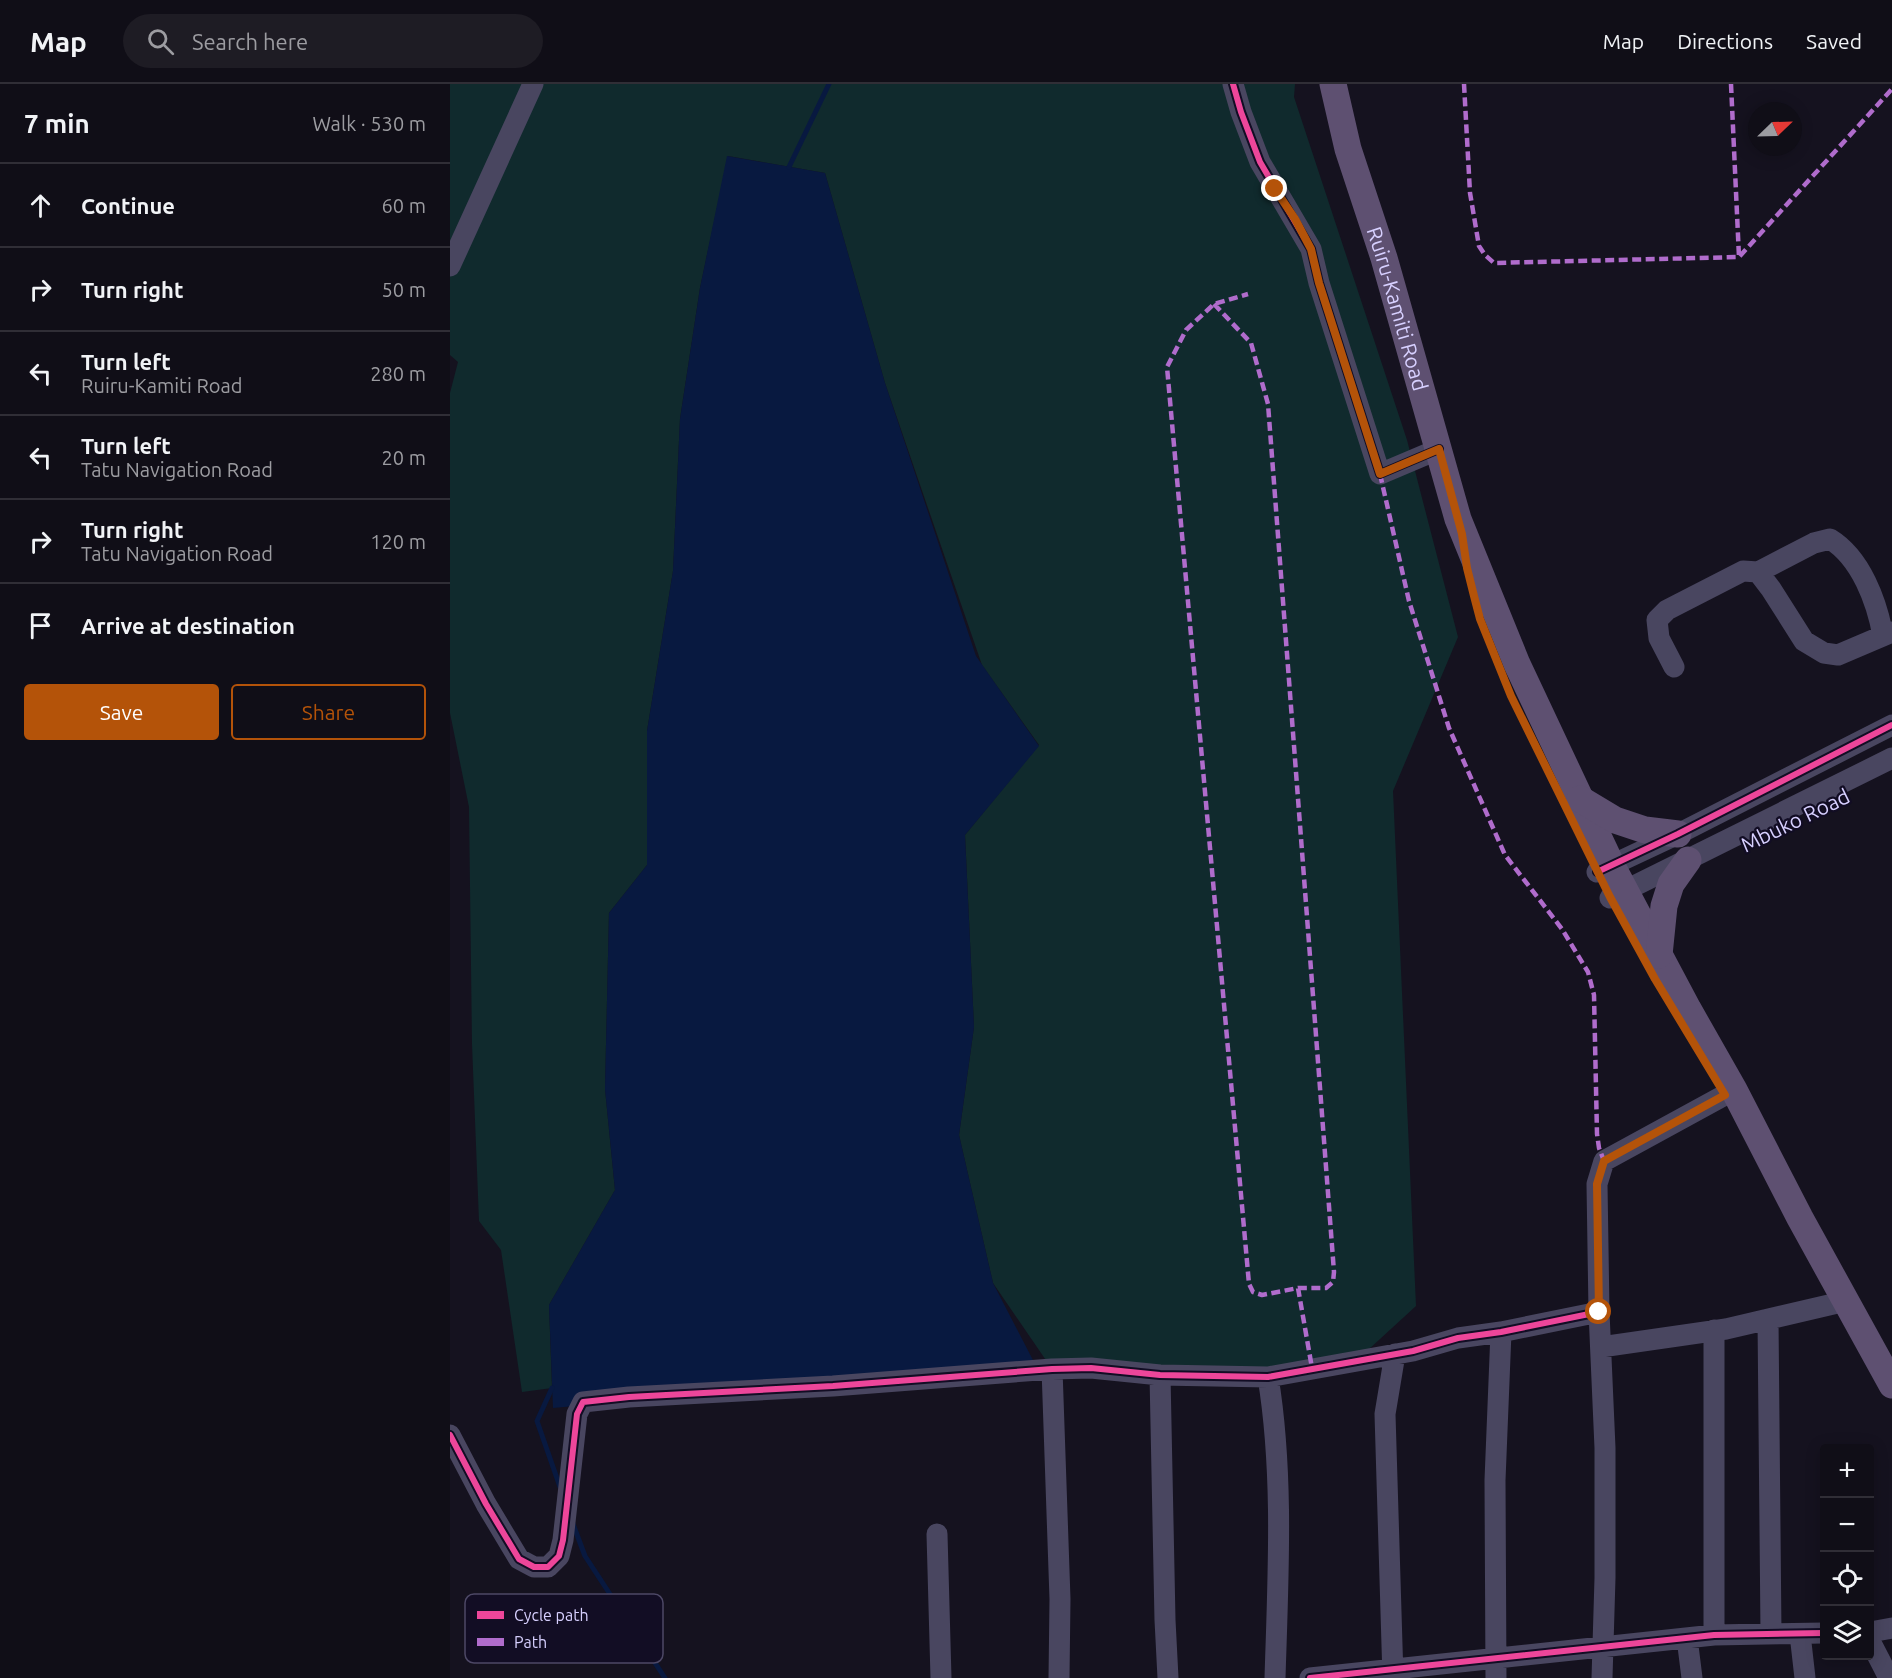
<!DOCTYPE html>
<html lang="en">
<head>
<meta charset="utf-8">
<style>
	:root { --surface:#100e17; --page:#1e1c24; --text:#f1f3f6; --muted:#9c9ca1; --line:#302e36; --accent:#b45309 }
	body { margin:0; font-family:Ubuntu,sans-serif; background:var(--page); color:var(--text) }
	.controls { position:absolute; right:18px; bottom:18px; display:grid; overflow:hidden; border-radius:6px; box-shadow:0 3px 15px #0003 }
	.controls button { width:54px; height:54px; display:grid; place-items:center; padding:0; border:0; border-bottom:2px solid var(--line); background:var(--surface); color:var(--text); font:30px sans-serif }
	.compass { position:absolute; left:1298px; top:18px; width:54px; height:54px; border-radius:50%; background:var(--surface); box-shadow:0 3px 15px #0003; rotate:67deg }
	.stop { position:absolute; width:18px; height:18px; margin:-14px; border:4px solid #b45309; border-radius:50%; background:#fff }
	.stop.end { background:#b45309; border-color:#fff; box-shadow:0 2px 6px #0008 }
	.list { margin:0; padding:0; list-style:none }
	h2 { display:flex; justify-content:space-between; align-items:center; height:78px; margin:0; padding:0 24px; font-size:26px }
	h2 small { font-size:20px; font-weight:400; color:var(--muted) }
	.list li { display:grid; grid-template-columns:39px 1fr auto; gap:18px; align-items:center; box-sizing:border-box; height:84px; padding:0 24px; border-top:2px solid var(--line) }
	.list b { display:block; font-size:22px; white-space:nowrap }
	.list p { margin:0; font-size:20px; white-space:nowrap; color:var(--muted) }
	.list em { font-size:20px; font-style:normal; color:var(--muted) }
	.actions { display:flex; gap:12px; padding:18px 24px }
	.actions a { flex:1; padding:14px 0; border:2px solid var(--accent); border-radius:6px; text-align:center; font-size:21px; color:var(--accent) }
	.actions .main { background:var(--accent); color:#fff }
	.icon { flex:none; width:33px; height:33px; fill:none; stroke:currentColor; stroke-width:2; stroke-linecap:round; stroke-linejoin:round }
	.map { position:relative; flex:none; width:1442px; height:1594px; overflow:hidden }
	header { display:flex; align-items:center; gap:36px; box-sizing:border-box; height:84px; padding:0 30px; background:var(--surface); border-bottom:2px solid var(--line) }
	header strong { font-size:28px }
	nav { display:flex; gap:33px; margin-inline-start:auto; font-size:21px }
	.search { width:420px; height:54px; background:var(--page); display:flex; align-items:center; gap:15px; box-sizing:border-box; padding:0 21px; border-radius:33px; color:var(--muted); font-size:22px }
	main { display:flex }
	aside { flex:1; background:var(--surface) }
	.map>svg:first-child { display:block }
</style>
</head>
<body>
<header>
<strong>Map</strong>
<div class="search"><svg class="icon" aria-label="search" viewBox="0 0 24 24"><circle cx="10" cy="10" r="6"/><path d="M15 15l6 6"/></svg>Search here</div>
<nav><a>Map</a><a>Directions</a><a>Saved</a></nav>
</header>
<main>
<aside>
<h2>7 min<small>Walk · 530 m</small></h2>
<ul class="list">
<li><svg class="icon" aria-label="ahead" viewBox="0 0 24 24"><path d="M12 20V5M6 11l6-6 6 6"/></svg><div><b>Continue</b></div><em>60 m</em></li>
<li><svg class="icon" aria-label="right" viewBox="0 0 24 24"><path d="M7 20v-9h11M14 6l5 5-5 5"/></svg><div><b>Turn right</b></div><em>50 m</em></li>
<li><svg class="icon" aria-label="left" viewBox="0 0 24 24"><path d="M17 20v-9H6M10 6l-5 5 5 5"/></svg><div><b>Turn left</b><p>Ruiru-Kamiti Road</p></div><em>280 m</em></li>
<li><svg class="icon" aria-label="left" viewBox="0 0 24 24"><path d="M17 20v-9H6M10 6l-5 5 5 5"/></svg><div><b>Turn left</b><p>Tatu Navigation Road</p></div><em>20 m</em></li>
<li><svg class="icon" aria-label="right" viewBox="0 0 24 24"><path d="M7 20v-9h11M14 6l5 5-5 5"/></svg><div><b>Turn right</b><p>Tatu Navigation Road</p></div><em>120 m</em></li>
<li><svg class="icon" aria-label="arrive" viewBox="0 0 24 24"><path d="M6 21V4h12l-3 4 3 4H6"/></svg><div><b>Arrive at destination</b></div></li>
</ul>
<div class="actions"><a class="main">Save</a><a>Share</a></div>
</aside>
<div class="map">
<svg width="1442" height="1594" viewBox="0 0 1442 1594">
	<rect width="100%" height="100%" fill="#15121f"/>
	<!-- green -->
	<path fill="#102a2d" d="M 0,0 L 845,0 L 844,13 L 957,356 L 1008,553 L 943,707 L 966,1222 L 906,1277 L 735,1291 L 602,1285 L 543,1199 L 509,1051 L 524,943 L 515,751 L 589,661 L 532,581 L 435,299 L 375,89 L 278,72 L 250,204 L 230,335 L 223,487 L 197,647 L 197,781 L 159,829 L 155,1005 L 165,1106 L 99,1221 L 102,1304 L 72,1308 L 51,1166 L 29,1137 L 22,960 L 19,723 L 0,629 L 0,309 L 8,278 L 0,271 Z"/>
	<!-- water -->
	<path fill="#081940" d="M 277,72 L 375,89 L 435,299 L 526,572 L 589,662 L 515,751 L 524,943 L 509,1051 L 543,1199 L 585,1280 L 103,1324 L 99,1221 L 165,1106 L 155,1005 L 159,829 L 197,781 L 197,647 L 223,487 L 230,335 L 250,204 Z"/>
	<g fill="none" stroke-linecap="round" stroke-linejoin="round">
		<!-- stream -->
		<path stroke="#081940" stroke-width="5" d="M 339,83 L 379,0
			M 102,1304 L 87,1337 L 110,1403
			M 123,1440 L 135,1472 L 215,1594"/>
		<!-- minor -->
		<path stroke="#494660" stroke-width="21" d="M 783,0 L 791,28 L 810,78 L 861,165 L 869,199 L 930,390 L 989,365
			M 0,182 L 83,0
			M 1308,488 L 1364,459 L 1380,455 C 1411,474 1427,518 1433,552
			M 1224,583 L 1209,554 L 1207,536 L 1217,526 L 1293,487 L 1308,488 L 1321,505 L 1354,557 L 1374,569 L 1388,571 L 1442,548
			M 1147,788 L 1228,750 L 1442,641
			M 1160,814 L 1442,674
			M 1318,1235 L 1321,1550
			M 1151,1263 L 1276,1245 L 1396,1217
			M 602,1285 L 610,1515 L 609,1594
			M 710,1291 L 715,1536 L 718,1594
			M 818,1293 C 834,1391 828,1495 825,1594
			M 0,1351 L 36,1420 L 69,1475 L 84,1483 L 98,1483 L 109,1472 L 113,1456 L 127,1330 L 133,1318 L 179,1313 L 383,1302 L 602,1285 L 641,1284 L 710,1291 L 818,1293 L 963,1267 L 1008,1254 L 1051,1248 L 1149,1228
			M 487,1450 L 491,1594
			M 1420,1548 L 1442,1544
			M 1350,1550 L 1355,1594
			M 1264,1551 L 1264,1246
			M 1237,1554 L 1242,1594
			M 1420,1557 L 1439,1594
			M 860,1594 L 1264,1551 L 1374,1549
			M 943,1594 L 935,1330 L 945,1270
			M 1046,1594 L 1045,1396 L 1051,1248
			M 1152,1594 L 1155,1494 L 1155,1364 L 1149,1228 L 1147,1100 L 1154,1077 L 1284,1006"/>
		<!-- major -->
		<g stroke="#5e5071" stroke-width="27">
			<path id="s1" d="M 883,0 L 898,65 L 934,174 L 1008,435 L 1067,580 L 1162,782 L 1238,925 L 1284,1006 L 1350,1134 L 1442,1301"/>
			<path d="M 1130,715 L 1165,736 L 1195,746 L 1228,750"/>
			<path d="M 1209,871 L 1214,822 L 1221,800 L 1238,776"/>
		</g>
		<!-- quiet -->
		<path stroke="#b06ccc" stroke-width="4.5" stroke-dasharray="9 4.5" stroke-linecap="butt" d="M 1014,0 L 1020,109 L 1029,162 L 1035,171 L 1044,179 L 1289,173 L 1442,5
			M 1281,0 L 1289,173
			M 764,220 L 801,259 L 818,320 L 884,1188 L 883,1198 L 876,1204 L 848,1204 L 812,1211 L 803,1208 L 799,1200 L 717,283 L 736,246 L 764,220 L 798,210
			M 930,390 L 959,517 L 999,644 L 1055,771 L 1112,845 L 1138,888 L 1144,911 L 1147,1050 L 1149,1064 L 1154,1077
			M 848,1204 L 862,1284"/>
		<!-- cycleway casing -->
		<g stroke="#120d24" stroke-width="10">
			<path id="cycleway" d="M 783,0 L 791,28 L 810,78 L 861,165 L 869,199 L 930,390 L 989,365
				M 1147,788 L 1228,750 L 1442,641
				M 0,1351 L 36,1420 L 69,1475 L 84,1483 L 98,1483 L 109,1472 L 113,1456 L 127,1330 L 133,1318 L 179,1313 L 383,1302 L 602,1285 L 641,1284 L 710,1291 L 818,1293 L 963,1267 L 1008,1254 L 1051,1248 L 1149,1228
				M 860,1594 L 1264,1551 L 1374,1549"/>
		</g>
		<!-- cycleway -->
		<use href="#cycleway" stroke="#ed469a" stroke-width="6"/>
	</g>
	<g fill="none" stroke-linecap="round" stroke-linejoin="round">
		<!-- route -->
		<path stroke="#b45309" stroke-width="8" d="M 825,105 L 845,135 L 861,165 L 869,199 L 930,390 L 989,365 L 1012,450 L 1017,484 L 1024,512 L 1030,535 L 1061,612 L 1160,813 L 1205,895 L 1275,1011 L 1154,1077 L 1147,1100 L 1149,1228"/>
	</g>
	<g text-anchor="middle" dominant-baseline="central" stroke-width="4.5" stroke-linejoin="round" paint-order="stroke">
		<!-- street labels -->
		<g font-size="21" fill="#d7d0ff" stroke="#120d24">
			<text stroke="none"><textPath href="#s1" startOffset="234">Ruiru-Kamiti Road</textPath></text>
			<text transform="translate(1345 736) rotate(-26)">Mbuko Road</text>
		</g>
	</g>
	<!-- legend -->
	<rect x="15" y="1510" width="198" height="69" rx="9" fill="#120d24" stroke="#4d4866" stroke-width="1.5"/>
	<rect x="27" y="1527" width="27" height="8" fill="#ed469a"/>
	<rect x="27" y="1554" width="27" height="8" fill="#b06ccc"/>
	<g font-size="16" fill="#d7d0ff">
		<text x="64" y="1537">Cycle path</text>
		<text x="64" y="1564">Path</text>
	</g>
</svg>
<div class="controls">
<button>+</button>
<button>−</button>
<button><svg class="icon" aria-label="locate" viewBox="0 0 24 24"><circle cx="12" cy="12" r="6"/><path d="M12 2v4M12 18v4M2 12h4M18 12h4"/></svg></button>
<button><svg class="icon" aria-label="layers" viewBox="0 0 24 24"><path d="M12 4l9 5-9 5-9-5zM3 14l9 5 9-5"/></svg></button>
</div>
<svg class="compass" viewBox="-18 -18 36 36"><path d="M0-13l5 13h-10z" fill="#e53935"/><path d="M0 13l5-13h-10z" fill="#9c9ca1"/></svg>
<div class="stop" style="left:1149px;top:1228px"></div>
<div class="stop end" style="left:825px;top:105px"></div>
</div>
</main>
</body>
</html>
